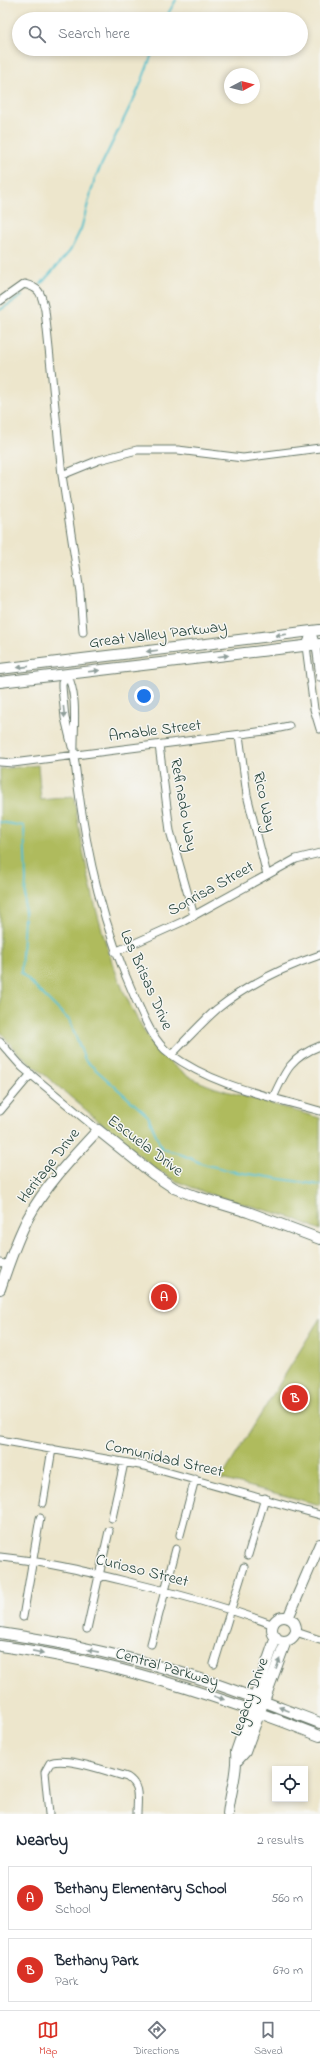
<!DOCTYPE html>
<html lang="en">
<head>
<meta charset="utf-8">
<style>
	:root { --surface:#fff; --page:#f2f2f3; --text:#1f2937; --muted:#747a83; --line:#e0e1e3; --accent:#d93025 }
	body { margin:0; font-family:"Indie Flower",sans-serif; background:var(--page); color:var(--text) }
	.controls { position:absolute; right:12px; bottom:12px; display:grid; overflow:hidden; border-radius:0px; box-shadow:0 2px 6px #0003 }
	.controls button { width:36px; height:36px; display:grid; place-items:center; padding:0; border:0; border-bottom:1px solid var(--line); background:var(--surface); color:var(--text); font:20px sans-serif }
	.compass { position:absolute; left:224px; top:68px; width:36px; height:36px; border-radius:50%; background:var(--surface); box-shadow:0 2px 6px #0003; rotate:83deg }
	.you { position:absolute; left:144px; top:696px; width:14px; height:14px; margin:-10px; border:3px solid #fff; border-radius:50%; background:#1a73e8; box-shadow:0 0 0 6px #1a73e833 }
	.badge { display:grid; place-items:center; width:26px; height:26px; border-radius:50%; background:var(--accent); color:#fff; font-size:13px; font-weight:700 }
	.pin { position:absolute; translate:-50% -50%; border:2px solid #fff; box-shadow:0 1px 4px #0006 }
	.list { margin:0; padding:0; list-style:none }
	h2 { display:flex; justify-content:space-between; align-items:center; height:52px; margin:0; padding:0 16px; font-size:17px }
	h2 small { font-size:13px; font-weight:400; color:var(--muted) }
	.list li { display:grid; grid-template-columns:26px 1fr auto; gap:12px; align-items:center; box-sizing:border-box; height:64px; margin:0 8px 8px; padding:0 8px; border:1px solid var(--line); border-radius:0px }
	.list b { display:block; font-size:15px; white-space:nowrap }
	.list p { margin:0; font-size:13px; white-space:nowrap; color:var(--muted) }
	.list em { font-size:13px; font-style:normal; color:var(--muted) }
	.icon { flex:none; width:22px; height:22px; fill:none; stroke:currentColor; stroke-width:2; stroke-linecap:round; stroke-linejoin:round }
	.map { position:relative; flex:none; width:320px; height:1814px; overflow:hidden }
	.search { position:absolute; background:var(--surface); box-shadow:0 2px 6px #0003; left:12px; right:12px; top:12px; height:44px; display:flex; align-items:center; gap:10px; box-sizing:border-box; padding:0 14px; border-radius:22px; color:var(--muted); font-size:15px }
	.sheet { height:196px; background:var(--surface) }
	nav { display:flex; justify-content:space-around; align-items:center; box-sizing:border-box; height:56px; border-top:1px solid var(--line); background:var(--surface); font-size:11px; color:var(--muted) }
	nav a { display:grid; justify-items:center; gap:2px }
	nav .on { color:var(--accent) }
	.map>svg:first-child { display:block }
</style>
</head>
<body>
<div class="map">
<svg width="320" height="1814" viewBox="0 0 320 1814">
	<rect width="100%" height="100%" fill="#f6f6f2"/>
	<filter id="ink" filterUnits="userSpaceOnUse"><feTurbulence type="fractalNoise" baseFrequency=".025" numOctaves="2"/><feDisplacementMap in="SourceGraphic" scale="8" xChannelSelector="R" yChannelSelector="G"/><feConvolveMatrix kernelMatrix="1 2 1 2 8 2 1 2 1" color-interpolation-filters="sRGB"/></filter>
	<filter id="wash" filterUnits="userSpaceOnUse"><feTurbulence type="fractalNoise" baseFrequency=".012" numOctaves="4" result="noise"/><feDisplacementMap in="SourceGraphic" scale="16" xChannelSelector="R" yChannelSelector="G"/><feGaussianBlur stdDeviation="0.9" result="paint"/><feColorMatrix in="noise" values="0 0 0 0 0 0 0 0 0 0 0 0 0 0 0 0 0 1.4 0 .05"/><feComposite in="paint" operator="in"/></filter>
	<g filter="url(#wash)">
		<rect width="100%" height="100%" fill="#ede6cc"/>
		<!-- green -->
		<path fill="#afbb5d" stroke="#677c48" d="M 38,765 L 41,800 L 74,797 C 86,876 114,1028 185,1074 C 204,1086 226,1091 247,1097 C 272,1104 296,1111 320,1118 L 320,1230 L 293,1218 L 206,1193 L 176,1181 L 153,1167 L 14,1049 L 0,1031 L 0,769 Z
			M 320,1318 L 320,1505 L 221,1479 Z"/>
		<g fill="none" stroke-linecap="round" stroke-linejoin="round">
			<!-- stream -->
			<path stroke="#52bfcb" stroke-width="2" d="M 165,19 L 176,0
				M 41,284 L 70,251 L 81,229 L 95,178 L 139,88 L 154,49
				M 0,310 L 22,296
				M 0,822 L 24,826 L 26,880 L 21,973 L 69,1020 L 85,1060 L 148,1116 L 162,1149 L 178,1153 L 203,1164 L 236,1172 L 320,1185"/>
		</g>
	</g>
	<g filter="url(#ink)">
		<g fill="none" stroke-linecap="round" stroke-linejoin="round">
			<!-- street casing -->
			<g stroke="#677869" stroke-width="9">
				<path id="street" d="M 0,301 L 24,284 C 41,288 41,294 45,310 L 62,475 L 80,592 L 83,632
					M 62,475 L 99,460 L 137,450 L 178,450 L 243,458 L 320,448
					M 311,631 L 306,646 L 314,709 L 320,729
					M 311,631 L 316,645 L 320,677
					M 67,674 C 79,697 73,730 74,755 C 75,763 76,771 77,779 C 87,857 103,927 136,1000 C 144,1017 153,1041 169,1053 C 213,1086 268,1096 320,1111
					M 67,674 L 62,683 L 62,687 L 65,718 L 72,747
					M 239,735 L 247,795 L 267,875
					M 159,745 L 170,831 L 194,916
					M 0,762 L 13,763 L 265,731 L 289,726
					M 115,952 L 184,921 L 296,859 L 320,853
					M 0,1042 L 22,1067 L 98,1130
					M 171,1055 C 186,1040 201,1023 217,1009 C 247,985 284,967 320,955
					M 273,1098 C 285,1071 291,1057 320,1046
					M 0,1111 L 31,1074
					M 0,1263 L 8,1265
					M 0,1440 L 145,1466 L 320,1515
					M 43,1503 L 52,1449
					M 112,1518 L 124,1463
					M 180,1535 L 195,1479
					M 248,1555 L 265,1498
					M 0,1557 C 42,1561 84,1571 125,1581 C 176,1593 225,1607 274,1625
					M 23,1617 L 40,1518
					M 87,1629 L 109,1531
					M 296,1632 L 320,1640
					M 151,1644 L 176,1549
					M 214,1664 L 244,1567
					M 49,1814 L 45,1772 L 50,1763 C 66,1756 109,1772 127,1777 C 141,1786 137,1799 137,1814"/>
			</g>
			<!-- secondary casing -->
			<g stroke="#677869" stroke-width="12">
				<path id="secondary" d="M 0,669 L 320,630
					M 0,682 L 320,644
					M 0,1289 C 8,1265 16,1241 28,1218 C 46,1185 73,1157 98,1130 L 153,1174 L 174,1188 L 195,1196 L 248,1212 L 320,1239
					M272 1629a12 12 0 1 1 24 0a12 12 0 1 1-24 0Z
					M 288,1618 L 320,1544
					M 0,1633 C 68,1643 136,1658 201,1679 C 241,1692 280,1708 320,1723
					M 0,1646 C 111,1661 217,1695 320,1736
					M 237,1761 L 245,1752 L 286,1641
					M 228,1814 C 230,1793 238,1772 236,1752 L 276,1637"/>
			</g>
			<!-- street -->
			<use href="#street" stroke="#fff" stroke-width="7"/>
			<!-- secondary -->
			<use href="#secondary" stroke="#fff" stroke-width="10"/>
		</g>
		<!-- one-way arrows -->
		<defs><path id="oneway-solid" d="M-6-.8H1V-3.2L6.5 0L1 3.2V.8H-6Z"/></defs>
		<g fill="#8f9e9a">
			<use href="#oneway-solid" transform="translate(281 635) rotate(173)"/>
			<use href="#oneway-solid" transform="translate(152 651) rotate(173)"/>
			<use href="#oneway-solid" transform="translate(223 656) rotate(-7)"/>
			<use href="#oneway-solid" transform="translate(23 667) rotate(174)"/>
			<use href="#oneway-solid" transform="translate(94 671) rotate(-7)"/>
			<use href="#oneway-solid" transform="translate(64 712) rotate(84)"/>
			<use href="#oneway-solid" transform="translate(93 1651) rotate(-169)"/>
			<use href="#oneway-solid" transform="translate(38 1652) rotate(11)"/>
			<use href="#oneway-solid" transform="translate(278 1664) rotate(-70)"/>
			<use href="#oneway-solid" transform="translate(219 1698) rotate(19)"/>
			<use href="#oneway-solid" transform="translate(284 1709) rotate(-159)"/>
		</g>
	</g>
	<g text-anchor="middle" dominant-baseline="central" stroke-width="3" stroke-linejoin="round" paint-order="stroke">
		<!-- street labels -->
		<g font-size="16" fill="#1f3d34" stroke="#f6f6f2">
			<text transform="translate(158 635) rotate(-7)">Great Valley Parkway</text>
			<text transform="translate(155 731) rotate(-7)">Amable Street</text>
			<text transform="translate(264 802) rotate(78)">Rico Way</text>
			<text transform="translate(183 805) rotate(80)">Refinado Way</text>
			<text transform="translate(211 889) rotate(-29)">Sonrisa Street</text>
			<text transform="translate(146 980) rotate(66)">Las Brisas Drive</text>
			<text transform="translate(145 1146) rotate(37)">Escuela Drive</text>
			<text transform="translate(49 1166) rotate(-52)">Heritage Drive</text>
			<text transform="translate(164 1459) rotate(13)">Comunidad Street</text>
			<text transform="translate(142 1571) rotate(14)">Curioso Street</text>
			<text transform="translate(167 1668) rotate(16)">Central Parkway</text>
			<text transform="translate(250 1697) rotate(-70)">Legacy Drive</text>
		</g>
	</g>
</svg>
<div class="controls">
<button><svg class="icon" aria-label="locate" viewBox="0 0 24 24"><circle cx="12" cy="12" r="6"/><path d="M12 2v4M12 18v4M2 12h4M18 12h4"/></svg></button>
</div>
<svg class="compass" viewBox="-18 -18 36 36"><path d="M0-13l5 13h-10z" fill="#e53935"/><path d="M0 13l5-13h-10z" fill="#747a83"/></svg>
<div class="you"></div>
<div class="pin badge" style="left:164px;top:1297px">A</div>
<div class="pin badge" style="left:295px;top:1398px">B</div>
<div class="search"><svg class="icon" aria-label="search" viewBox="0 0 24 24"><circle cx="10" cy="10" r="6"/><path d="M15 15l6 6"/></svg>Search here</div>
</div>
<section class="sheet">
<h2>Nearby<small>2 results</small></h2>
<ul class="list">
<li><span class="badge">A</span><div><b>Bethany Elementary School</b><p>School</p></div><em>560 m</em></li>
<li><span class="badge">B</span><div><b>Bethany Park</b><p>Park</p></div><em>670 m</em></li>
</ul>
</section>
<nav>
<a class="on"><svg class="icon" aria-label="map" viewBox="0 0 24 24"><path d="M3 6l6-2 6 2 6-2v14l-6 2-6-2-6 2zM9 4v14M15 6v14"/></svg>Map</a>
<a><svg class="icon" aria-label="directions" viewBox="0 0 24 24"><path d="M12 3l9 9-9 9-9-9zM9 14v-3h6M13 9l2 2-2 2"/></svg>Directions</a>
<a><svg class="icon" aria-label="saved" viewBox="0 0 24 24"><path d="M7 4h10v16l-5-4-5 4z"/></svg>Saved</a>
</nav>
</body>
</html>
